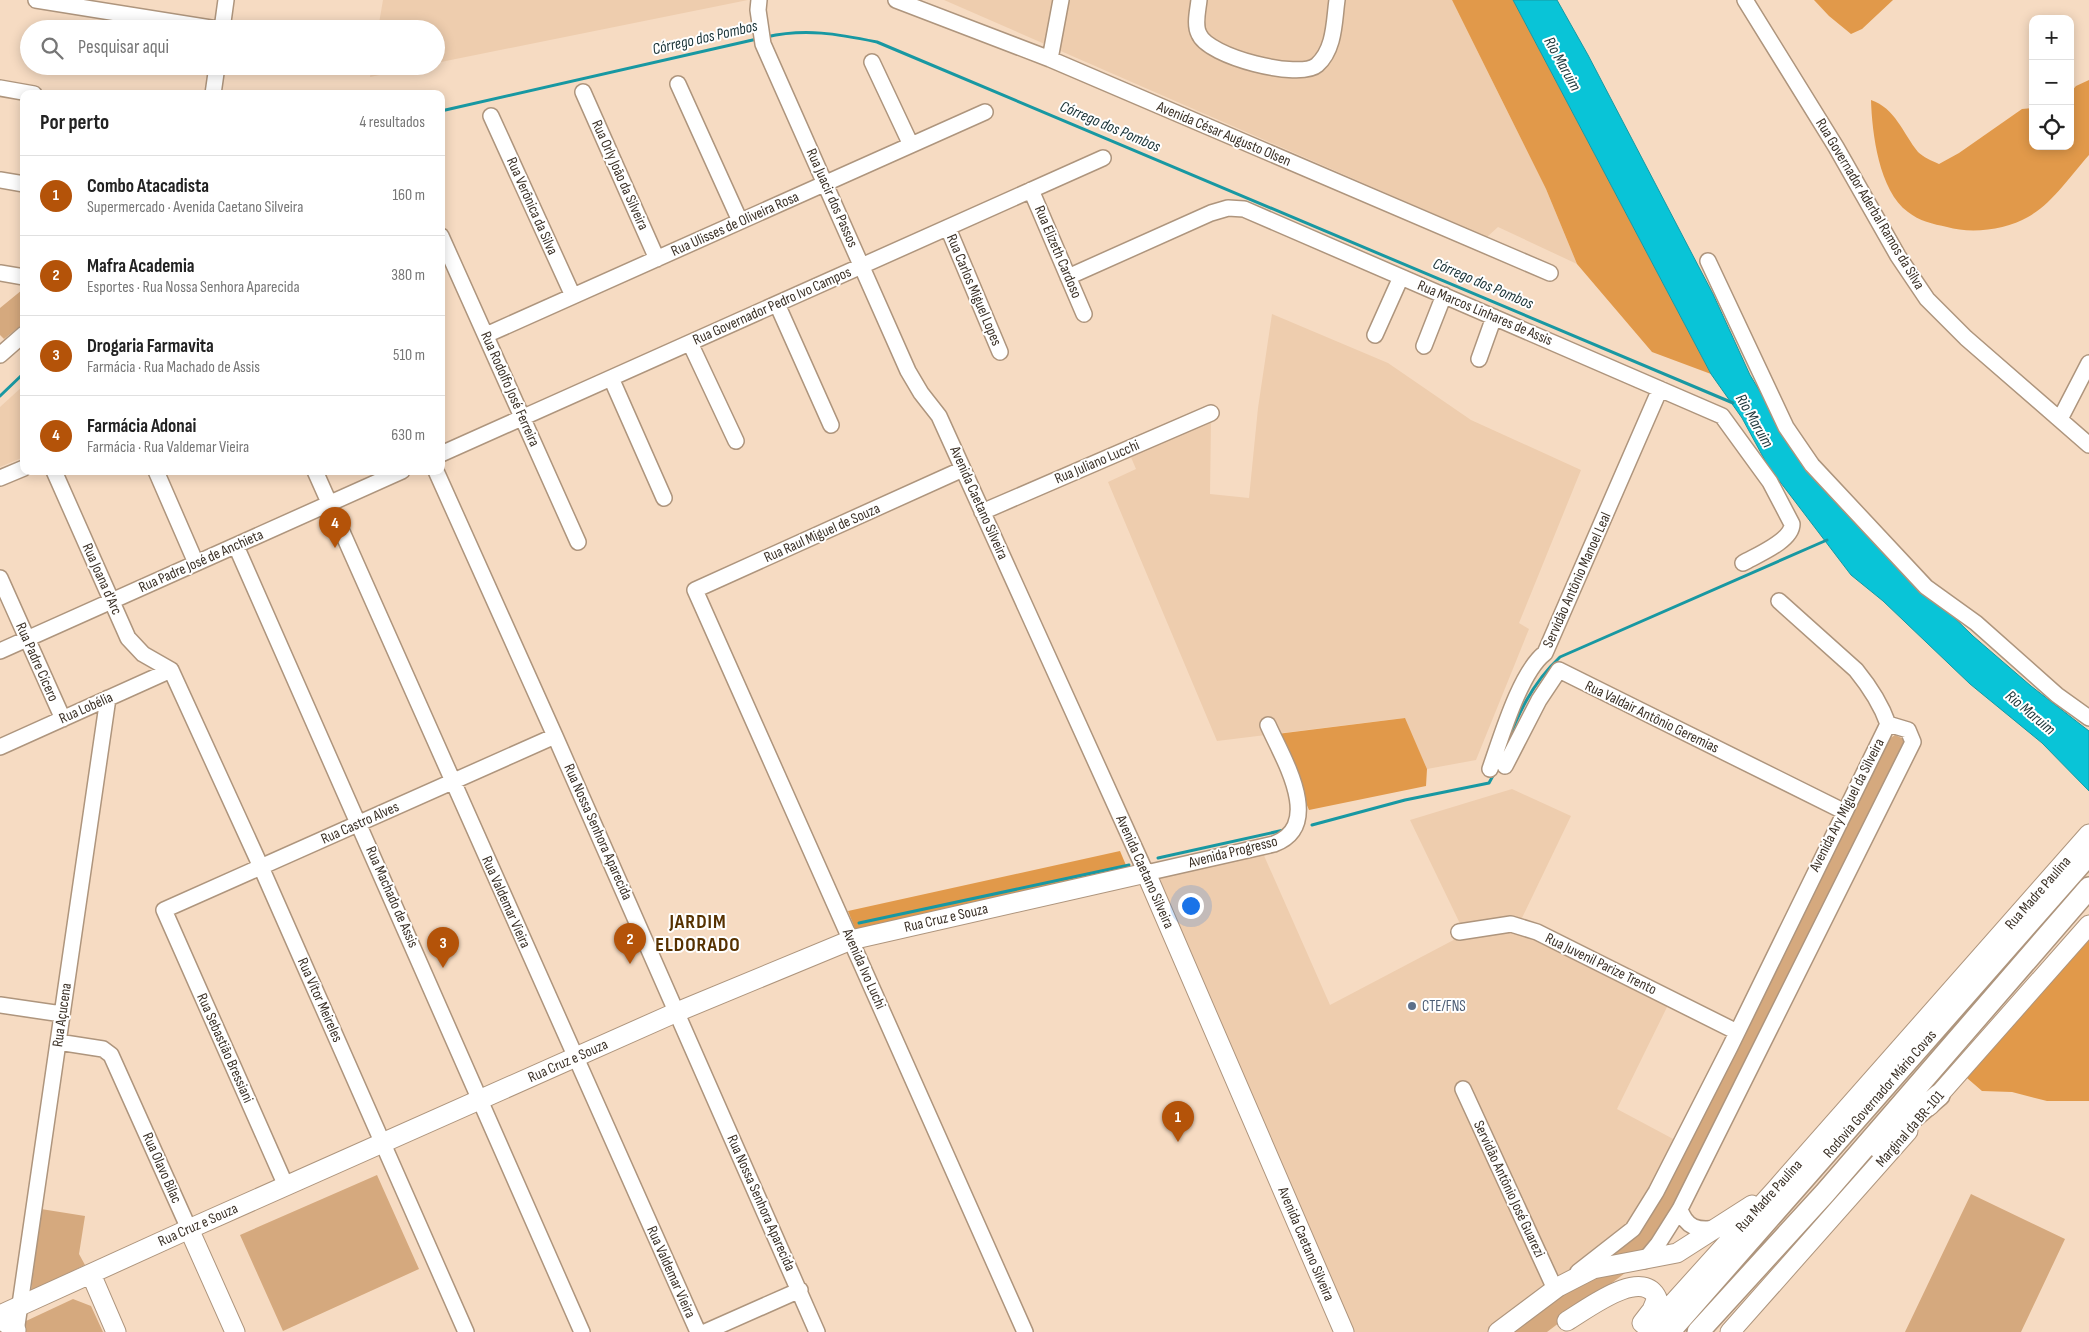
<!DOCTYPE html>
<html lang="pt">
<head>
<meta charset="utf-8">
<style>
	:root { --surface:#fff; --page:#f6f6f6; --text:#222; --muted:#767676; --line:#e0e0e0; --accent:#b45309 }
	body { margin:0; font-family:"Sofia Sans Condensed",sans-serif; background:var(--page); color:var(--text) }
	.controls { position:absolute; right:15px; top:15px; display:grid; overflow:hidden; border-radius:10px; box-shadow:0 2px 12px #0003 }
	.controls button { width:45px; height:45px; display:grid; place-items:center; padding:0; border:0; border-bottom:1px solid var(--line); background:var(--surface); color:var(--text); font:25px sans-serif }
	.you { position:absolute; left:1190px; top:905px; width:18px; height:18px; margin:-12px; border:4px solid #fff; border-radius:50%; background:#1a73e8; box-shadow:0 0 0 8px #1a73e833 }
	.badge { display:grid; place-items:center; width:32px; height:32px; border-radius:50%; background:var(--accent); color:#fff; font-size:16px; font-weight:700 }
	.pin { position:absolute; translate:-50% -41px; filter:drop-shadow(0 1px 2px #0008) }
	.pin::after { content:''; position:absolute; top:26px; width:18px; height:15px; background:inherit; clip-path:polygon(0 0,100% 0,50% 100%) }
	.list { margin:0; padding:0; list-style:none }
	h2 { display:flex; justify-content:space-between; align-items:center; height:65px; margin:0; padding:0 20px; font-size:21px }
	h2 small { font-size:16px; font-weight:400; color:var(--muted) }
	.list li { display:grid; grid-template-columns:32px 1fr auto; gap:15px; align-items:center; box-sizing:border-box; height:80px; padding:0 20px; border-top:1px solid var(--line) }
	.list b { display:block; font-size:19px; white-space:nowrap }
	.list p { margin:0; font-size:16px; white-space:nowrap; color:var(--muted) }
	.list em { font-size:16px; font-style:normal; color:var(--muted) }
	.icon { flex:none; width:28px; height:28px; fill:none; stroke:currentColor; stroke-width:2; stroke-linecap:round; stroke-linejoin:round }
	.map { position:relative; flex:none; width:2089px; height:1332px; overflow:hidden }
	.search { position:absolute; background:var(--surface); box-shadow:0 2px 12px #0003; left:20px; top:20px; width:425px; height:55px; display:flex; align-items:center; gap:12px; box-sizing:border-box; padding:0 18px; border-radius:28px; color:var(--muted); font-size:19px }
	.panel { position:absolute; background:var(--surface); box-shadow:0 2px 12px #0003; left:20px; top:90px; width:425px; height:385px; border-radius:10px }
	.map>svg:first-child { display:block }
</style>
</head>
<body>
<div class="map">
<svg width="2089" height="1332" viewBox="0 0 2089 1332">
	<rect width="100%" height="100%" fill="#f6dbc2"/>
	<!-- built -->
	<path fill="#eecdae" d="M 383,0 L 748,0 L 436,63 L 436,29 L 378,29 Z
		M 944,0 L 1452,0 L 1546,189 L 1577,264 L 1498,227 L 1487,237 Z
		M 372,66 L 422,66 L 370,77 Z
		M 1272,314 L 1388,363 L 1471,420 L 1581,470 L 1519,623 L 1529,629 L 1476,760 L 1427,769 L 1404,718 L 1217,741 L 1108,482 L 1136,469 L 1130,455 L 1211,420 L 1210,494 L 1249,498 L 1258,408 Z
		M 24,385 L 24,457 L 0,467 L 0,407 Z
		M 1512,789 L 1571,816 L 1521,920 L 1669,1003 L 1617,1109 L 1677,1141 L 1630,1225 L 1490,1332 L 1349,1332 L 1152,876 L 1262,851 L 1330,1005 L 1465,934 L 1410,820 Z"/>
	<!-- green -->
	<path fill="#d5a97e" d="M 22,290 L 24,323 L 4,339 L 0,335 L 0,308 Z
		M 1895,735 L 1906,740 L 1685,1194 L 1644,1257 L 1603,1260 L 1640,1231 L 1649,1218 L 1889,739 Z
		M 377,1175 L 419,1269 L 283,1331 L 240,1235 Z
		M 1971,1194 L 2065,1239 L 2021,1332 L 1905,1332 Z
		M 41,1209 L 85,1216 L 79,1254 L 85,1265 L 31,1291 Z
		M 1637,1264 L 1547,1332 L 1507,1332 L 1584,1276 Z
		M 73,1299 L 91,1306 L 103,1332 L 24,1332 L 26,1321 Z"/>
	<!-- forest -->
	<path fill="#e1994a" d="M 1452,0 L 1513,0 L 1711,374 L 1652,352 L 1577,264 L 1546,189 Z
		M 1814,0 L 1893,0 L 1862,29 L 1851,34 L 1829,16 Z
		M 2089,80 L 2089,155 C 2070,176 2053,203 2028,217 C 2006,230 1971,234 1947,227 C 1933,224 1919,221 1908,212 C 1879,191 1872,133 1871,100 C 1895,108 1903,133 1918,152 C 1923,157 1932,161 1939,164 L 1959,153 L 2022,109 L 2033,108 L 2033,146 L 2070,146 L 2070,93 L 2076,86 Z
		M 1405,718 L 1427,769 L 1426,786 L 1309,810 L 1277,734 Z
		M 1120,851 L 1128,870 L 858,936 L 848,911 Z
		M 2089,937 L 2089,1101 L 2047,1101 L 2012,1092 L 1982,1091 L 1967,1078 Z"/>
	<!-- water -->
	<path fill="#09c4d7" stroke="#1898a2" d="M 1513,0 L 1557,0 L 1588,55 L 1713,294 L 1750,375 L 1796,451 L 1823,489 L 1973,636 L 2031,686 L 2089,731 L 2089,791 L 2042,743 L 1970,684 L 1883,601 L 1851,575 L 1768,466 L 1742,418 L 1711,374 Z"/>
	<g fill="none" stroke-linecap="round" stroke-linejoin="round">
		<!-- stream -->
		<path stroke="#1898a2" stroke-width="3" d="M 766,37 C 805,28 838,34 877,42 L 1733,403
			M 441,111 L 757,39
			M 0,396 L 24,373
			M 1504,750 C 1518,715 1531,684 1560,657 L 1827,540
			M 1312,825 L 1405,800 L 1489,783 L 1495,772
			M 1158,858 L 1284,830
			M 859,923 L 1129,865"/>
		<!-- minor casing -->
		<g stroke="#ae957d" stroke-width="18">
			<path id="minor" d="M 36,0 L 217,29
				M 759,0 L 758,10 L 763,44 L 908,371 L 921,393 L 939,416 L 1146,873 L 1274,844 C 1325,825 1282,757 1268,725
				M 896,0 L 1050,59 L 1550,273
				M 1199,0 C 1198,10 1194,25 1199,34 C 1208,57 1300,80 1317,65 C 1335,49 1334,21 1337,0
				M 1745,0 L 1836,147 L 1898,256 L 1927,299 L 1966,338 L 2089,445
				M 222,29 L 226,0
				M 1050,59 L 1061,0
				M 872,62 L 911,145
				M 678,84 L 740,221
				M 0,88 L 34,94
				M 583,92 L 657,259
				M 213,94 L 217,66
				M 491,116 L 573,296
				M 0,180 L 24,184
				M 1031,190 L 1084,314
				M 948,228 L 1000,352
				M 441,236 L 578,542
				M 1708,261 L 1786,427 L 1812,465 L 1926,587 L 1976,623 L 2057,695 L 2089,718
				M 0,273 L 24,277
				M 1068,277 L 1211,213 L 1228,208 L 1244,209 L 1722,416 L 1770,482 L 1792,524 C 1792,541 1757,555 1743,563
				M 777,304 L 831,425
				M 486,335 L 985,112
				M 1375,335 L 1401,277
				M 690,343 L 736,441
				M 1424,346 L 1444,295
				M 0,355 L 24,334
				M 1479,359 L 1494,317
				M 611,378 L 664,498
				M 2060,419 L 2089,363
				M 441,454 L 1103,158
				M 963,469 L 695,590 L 1025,1332
				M 54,471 L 128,638 L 143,654 L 171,670
				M 156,471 L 196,563
				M 315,471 L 698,1332
				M 436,471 L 555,736 L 817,1332
				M 0,478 L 24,468
				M 982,512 L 1211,413
				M 236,546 L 582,1332
				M 0,578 L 63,719
				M 1779,601 L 1856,670 C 1869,686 1881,704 1888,724
				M 0,651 L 402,471
				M 171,670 L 261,867 L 466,1332
				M 0,747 L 171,670
				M 1505,766 L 1539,700 L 1559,670 L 1843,811
				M 1490,769 C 1501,738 1520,672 1545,653 L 1660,389
				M 1459,932 L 1511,924 L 1537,932 L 1737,1032
				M 0,1005 L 62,1014
				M 58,1042 L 103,1049 L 111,1055 L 189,1229
				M 1463,1089 L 1555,1289
				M 286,1186 L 164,910 L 555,736
				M 1680,1209 C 1686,1228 1698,1231 1717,1228
				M 1644,1261 L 1658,1244 L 1680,1209 L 1913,742 L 1908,730 L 1888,724
				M 1578,1272 L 1633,1229 L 1656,1192 L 1730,1047 L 1888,724
				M 16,1332 L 108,698
				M 705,1332 L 800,1290"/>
		</g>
		<!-- major casing -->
		<g stroke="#ae957d" stroke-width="21">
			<path id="major" d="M 1929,1106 L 2089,925
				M 189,1229 L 235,1332
				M 91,1274 L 116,1332
				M 0,1315 L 189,1229 L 677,1012 L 851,940 L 1146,873 L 1344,1332
				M 0,1319 L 16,1330
				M 1567,1321 C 1586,1310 1642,1266 1657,1298 L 1652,1310 L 1642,1323
				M 1498,1332 L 1558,1287 L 1593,1269 L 1677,1253 L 1752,1205
				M 1647,1332 L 1776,1189 L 2089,834
				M 1730,1332 L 1908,1131"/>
		</g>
		<!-- highway casing -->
		<g stroke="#ae957d" stroke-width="24">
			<path id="highway" d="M 1878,1147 L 1939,1095
				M 1669,1332 L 2089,854
				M 1698,1332 L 1825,1193 L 2089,888"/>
		</g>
		<!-- minor -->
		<use href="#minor" stroke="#fff" stroke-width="15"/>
		<!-- major -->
		<use href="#major" stroke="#fff" stroke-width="19"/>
		<!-- highway -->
		<use href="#highway" stroke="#fff" stroke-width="21"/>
	</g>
	<!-- markers -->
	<circle fill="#5c6f8a" stroke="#fff" stroke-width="2" cx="1412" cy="1006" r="5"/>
	<g text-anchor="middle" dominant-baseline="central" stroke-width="4" stroke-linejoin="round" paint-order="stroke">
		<!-- street labels -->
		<g font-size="15" fill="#3c3228" stroke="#fff">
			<text transform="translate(1224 134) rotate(23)">Avenida César Augusto Olsen</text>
			<text transform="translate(620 175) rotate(66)">Rua Orly João da Silveira</text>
			<text transform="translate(832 198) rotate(66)">Rua Juacir dos Passos</text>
			<text transform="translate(1870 204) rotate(59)">Rua Governador Aderbal Ramos da Silva</text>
			<text transform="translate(532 206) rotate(66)">Rua Verônica da Silva</text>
			<text transform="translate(735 224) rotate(-24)">Rua Ulisses de Oliveira Rosa</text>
			<text transform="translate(1058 252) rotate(67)">Rua Elizeth Cardoso</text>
			<text transform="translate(974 290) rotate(67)">Rua Carlos Miguel Lopes</text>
			<text transform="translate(772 306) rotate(-24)">Rua Governador Pedro Ivo Campos</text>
			<text transform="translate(1485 313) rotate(23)">Rua Marcos Linhares de Assis</text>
			<text transform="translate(510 389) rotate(66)">Rua Rodolfo José Ferreira</text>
			<text transform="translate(1097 462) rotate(-23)">Rua Juliano Lucchi</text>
			<text transform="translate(979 503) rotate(66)">Avenida Caetano Silveira</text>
			<text transform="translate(822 533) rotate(-24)">Rua Raul Miguel de Souza</text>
			<text transform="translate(201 561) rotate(-24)">Rua Padre José de Anchieta</text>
			<text transform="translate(102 579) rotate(66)">Rua Joana d'Arc</text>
			<text transform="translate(1577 580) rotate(-66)">Servidão Antônio Manoel Leal</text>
			<text transform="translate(37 662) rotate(66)">Rua Padre Cícero</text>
			<text transform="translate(86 708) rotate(-24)">Rua Lobélia</text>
			<text transform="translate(1652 717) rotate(26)">Rua Valdair Antônio Geremias</text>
			<text transform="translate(1847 805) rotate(-63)">Avenida Ary Miguel da Silveira</text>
			<text transform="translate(360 823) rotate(-24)">Rua Castro Alves</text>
			<text transform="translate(598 832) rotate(66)">Rua Nossa Senhora Aparecida</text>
			<text transform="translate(1233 852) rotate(-14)">Avenida Progresso</text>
			<text transform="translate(1145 872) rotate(66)">Avenida Caetano Silveira</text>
			<text transform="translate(2038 893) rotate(-49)">Rua Madre Paulina</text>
			<text transform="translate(392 897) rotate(66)">Rua Machado de Assis</text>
			<text transform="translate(506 902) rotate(66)">Rua Valdemar Vieira</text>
			<text transform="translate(946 918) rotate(-13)">Rua Cruz e Souza</text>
			<text transform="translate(1601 964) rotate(26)">Rua Juvenil Parize Trento</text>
			<text transform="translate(864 969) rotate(66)">Avenida Ivo Luchi</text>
			<text transform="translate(320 1000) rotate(66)">Rua Vítor Meireles</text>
			<text transform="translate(62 1015) rotate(-82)">Rua Açucena</text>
			<text transform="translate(225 1048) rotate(66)">Rua Sebastião Bressiani</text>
			<text transform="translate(568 1061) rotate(-24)">Rua Cruz e Souza</text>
			<text transform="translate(1880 1094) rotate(-49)">Rodovia Governador Mário Covas</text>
			<text transform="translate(1910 1129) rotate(-49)">Marginal da BR-101</text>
			<text transform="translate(162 1168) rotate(66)">Rua Olavo Bilac</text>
			<text transform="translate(1509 1189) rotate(65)">Servidão Antônio José Guarezi</text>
			<text transform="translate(1769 1196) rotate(-48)">Rua Madre Paulina</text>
			<text transform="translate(761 1203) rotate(66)">Rua Nossa Senhora Aparecida</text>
			<text transform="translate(198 1225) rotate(-24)">Rua Cruz e Souza</text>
			<text transform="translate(1306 1244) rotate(67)">Avenida Caetano Silveira</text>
			<text transform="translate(671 1272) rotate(66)">Rua Valdemar Vieira</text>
		</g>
		<!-- service labels -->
		<g font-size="15" fill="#4e5e75" stroke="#fff" text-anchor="start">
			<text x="1422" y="1006">CTE/FNS</text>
		</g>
		<!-- water labels -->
		<g font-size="16" font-style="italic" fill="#20393d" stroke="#fff">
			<text transform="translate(705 38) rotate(-13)">Córrego dos Pombos</text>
			<text transform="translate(1562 64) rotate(61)">Rio Maruim</text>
			<text transform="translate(1110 127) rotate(23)">Córrego dos Pombos</text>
			<text transform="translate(1483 284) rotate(23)">Córrego dos Pombos</text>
			<text transform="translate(1754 421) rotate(60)">Rio Maruim</text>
			<text transform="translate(2030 713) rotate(40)">Rio Maruim</text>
		</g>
		<!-- district labels -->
		<g font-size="20" font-weight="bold" letter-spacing="1" fill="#563100" stroke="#fff">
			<text x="698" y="922">JARDIM<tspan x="698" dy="23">ELDORADO</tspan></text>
		</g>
	</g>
</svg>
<div class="controls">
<button>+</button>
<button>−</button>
<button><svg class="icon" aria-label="locate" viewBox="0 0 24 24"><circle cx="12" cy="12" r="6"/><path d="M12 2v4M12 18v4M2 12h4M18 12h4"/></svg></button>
</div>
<div class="you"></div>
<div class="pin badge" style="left:1178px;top:1142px">1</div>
<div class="pin badge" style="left:630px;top:964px">2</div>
<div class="pin badge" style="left:443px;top:968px">3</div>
<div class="pin badge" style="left:335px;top:548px">4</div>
<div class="search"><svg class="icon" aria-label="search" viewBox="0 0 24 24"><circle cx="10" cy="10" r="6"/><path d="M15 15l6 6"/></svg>Pesquisar aqui</div>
<section class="panel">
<h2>Por perto<small>4 resultados</small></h2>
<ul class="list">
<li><span class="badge">1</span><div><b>Combo Atacadista</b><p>Supermercado · Avenida Caetano Silveira</p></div><em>160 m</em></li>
<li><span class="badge">2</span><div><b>Mafra Academia</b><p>Esportes · Rua Nossa Senhora Aparecida</p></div><em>380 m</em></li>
<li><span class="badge">3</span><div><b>Drogaria Farmavita</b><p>Farmácia · Rua Machado de Assis</p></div><em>510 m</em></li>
<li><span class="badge">4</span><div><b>Farmácia Adonai</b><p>Farmácia · Rua Valdemar Vieira</p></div><em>630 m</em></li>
</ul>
</section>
</div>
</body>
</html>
